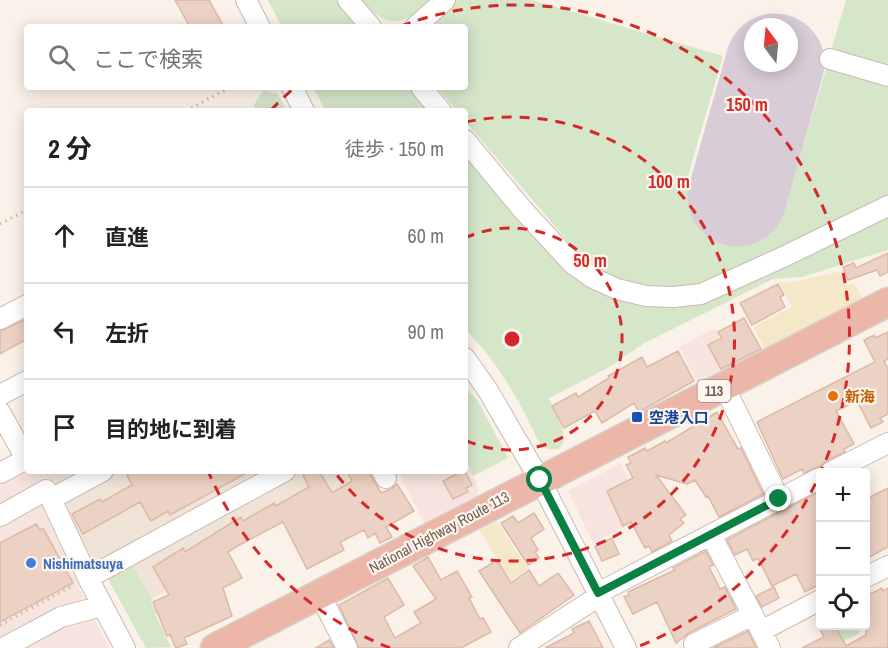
<!DOCTYPE html>
<html lang="ja">
<head>
<meta charset="utf-8">
<style>
	:root { --surface:#fff; --page:#f2f2f2; --text:#222; --muted:#767676; --line:#e0e0e0 }
	body { margin:0; font-family:"Archivo Narrow","Noto Sans JP",sans-serif; background:var(--page); color:var(--text) }
	.controls { position:absolute; right:18px; bottom:18px; display:grid; overflow:hidden; border-radius:6px; box-shadow:0 3px 15px #0003 }
	.controls button { width:54px; height:54px; display:grid; place-items:center; padding:0; border:0; border-bottom:2px solid var(--line); background:var(--surface); color:var(--text); font:30px sans-serif }
	.compass { position:absolute; left:744px; top:18px; width:54px; height:54px; border-radius:50%; background:var(--surface); box-shadow:0 3px 15px #0003; rotate:344deg }
	.stop { position:absolute; width:18px; height:18px; margin:-14px; border:4px solid #0b8043; border-radius:50%; background:#fff }
	.stop.end { background:#0b8043; border-color:#fff; box-shadow:0 2px 6px #0008 }
	.list { margin:0; padding:0; list-style:none }
	h2 { display:flex; justify-content:space-between; align-items:center; height:78px; margin:0; padding:0 24px; font-size:26px }
	h2 small { font-size:20px; font-weight:400; color:var(--muted) }
	.list li { display:grid; grid-template-columns:39px 1fr auto; gap:18px; align-items:center; box-sizing:border-box; height:96px; padding:0 24px; border-top:2px solid var(--line) }
	.list b { display:block; font-size:22px; white-space:nowrap }
	.list em { font-size:20px; font-style:normal; color:var(--muted) }
	.icon { flex:none; width:33px; height:33px; fill:none; stroke:currentColor; stroke-width:2; stroke-linecap:round; stroke-linejoin:round }
	.map { position:relative; flex:none; width:888px; height:648px; overflow:hidden }
	.search { position:absolute; background:var(--surface); box-shadow:0 3px 15px #0003; left:24px; top:24px; width:444px; height:66px; display:flex; align-items:center; gap:15px; box-sizing:border-box; padding:0 21px; border-radius:6px; color:var(--muted); font-size:22px }
	.panel { position:absolute; background:var(--surface); box-shadow:0 3px 15px #0003; left:24px; top:108px; width:444px; height:366px; border-radius:6px }
	.map>svg:first-child { display:block }
</style>
</head>
<body>
<div class="map">
<svg width="888" height="648" viewBox="0 0 888 648">
	<rect width="100%" height="100%" fill="#faf2e9"/>
	<!-- residential -->
	<path fill="#f0e4d8" d="M 42,471 L 394,471 L 398,476 L 330,517 L 318,500 L 152,599 L 131,562 L 101,574 Z"/>
	<!-- commercial -->
	<path fill="#f8e4de" d="M 715,328 L 737,369 L 700,388 L 679,347 Z
		M 465,461 L 477,483 L 478,498 L 425,525 L 398,471 L 465,471 Z
		M 621,463 L 647,516 L 593,543 L 568,491 Z
		M 27,470 L 42,471 L 52,489 L 38,498 L 93,617 L 110,648 L 0,648 L 0,485 Z"/>
	<!-- green -->
	<path fill="#d6e6c9" d="M 268,0 L 343,0 L 365,27 L 282,27 Z
		M 361,0 L 435,0 C 403,23 390,33 361,0 Z
		M 458,0 L 532,0 L 723,56 L 685,186 L 783,212 L 827,66 L 888,84 L 888,200 L 705,286 L 648,289 L 613,278 L 576,251 L 465,121 L 465,111 L 457,111 L 437,87 L 465,87 L 465,27 L 428,27 Z
		M 846,0 L 888,0 L 888,71 L 830,54 Z
		M 313,87 L 416,87 L 436,111 L 326,111 Z
		M 263,90 L 278,94 L 287,111 L 255,111 L 254,105 Z
		M 465,146 L 622,300 L 655,307 L 691,303 L 888,212 L 888,250 L 802,277 L 773,279 L 643,344 L 606,369 L 549,398 C 554,413 572,435 559,449 C 555,449 549,450 545,448 C 538,444 532,428 528,420 C 512,387 491,355 465,329 Z
		M 465,387 L 478,401 L 508,458 L 473,476 L 465,459 Z
		M 131,562 L 152,599 L 151,601 L 157,613 L 155,614 L 171,647 L 146,648 L 109,581 L 107,574 Z
		M 836,626 L 856,626 L 860,633 L 844,641 Z"/>
	<!-- sand -->
	<path fill="#f5e8c8" d="M 843,271 L 848,285 L 854,283 L 866,304 L 768,354 L 753,327 L 792,307 L 779,282 L 787,283 Z
		M 497,521 L 528,569 L 511,580 L 479,530 Z"/>
	<g fill="none" stroke-linecap="round" stroke-linejoin="round">
		<!-- runway -->
		<path stroke="#d8cdd6" stroke-width="99" d="M 737,197 L 775,63"/>
	</g>
	<!-- building -->
	<path fill="#ecd2c4" stroke="#dcb8a6" stroke-width="1.5" d="M 175,0 L 209,0 L 224,27 L 190,27 Z
		M 888,253 L 888,272 L 880,276 L 877,270 L 848,280 L 843,267 L 854,263 L 856,268 Z
		M 778,284 L 784,295 L 780,297 L 785,307 L 752,325 L 740,303 Z
		M 744,318 L 761,349 L 721,369 L 708,345 L 722,338 L 718,332 Z
		M 27,319 L 27,339 L 0,354 L 0,331 Z
		M 888,332 L 888,359 L 884,361 L 888,369 L 888,414 L 880,418 L 883,422 L 871,428 L 857,401 L 836,411 L 854,444 L 844,449 L 845,452 L 826,461 L 821,466 L 804,473 L 802,469 L 783,479 L 757,422 L 875,362 L 864,340 L 874,335 L 875,338 Z
		M 678,351 L 694,381 L 639,412 L 634,403 L 602,423 L 595,411 L 564,428 L 552,406 L 576,393 L 578,397 L 609,378 L 608,376 L 642,357 L 647,367 Z
		M 717,412 L 738,449 L 741,448 L 763,494 L 719,517 L 708,496 L 706,497 L 695,480 L 687,484 L 656,475 L 686,515 L 680,519 L 684,523 L 669,535 L 672,541 L 652,552 L 649,546 L 645,548 L 631,522 L 623,526 L 607,491 L 633,478 L 626,465 L 631,463 L 628,457 L 645,448 L 647,451 L 665,441 L 666,443 Z
		M 134,471 L 250,471 L 170,515 L 168,511 L 151,521 L 140,502 L 83,534 L 72,514 L 100,499 L 102,502 L 132,485 L 127,475 Z
		M 310,471 L 319,471 L 332,493 L 352,481 L 347,471 L 368,471 L 381,493 L 391,489 L 397,484 L 414,511 L 386,527 L 392,537 L 380,543 L 375,533 L 368,538 L 364,530 L 340,542 L 344,550 L 307,569 L 283,522 L 237,546 L 228,552 L 242,578 L 223,588 L 232,616 L 184,638 L 187,644 L 176,648 L 170,635 L 167,636 L 153,602 L 169,595 L 153,567 L 183,548 L 185,552 L 241,517 L 243,521 L 274,503 L 276,506 L 309,487 L 303,475 Z
		M 462,471 L 465,471 L 472,485 L 466,488 L 468,492 L 453,499 L 443,481 Z
		M 888,488 L 888,547 L 866,559 L 866,499 Z
		M 820,491 L 820,584 L 805,592 L 796,574 L 772,586 L 758,558 L 753,561 L 747,549 L 735,555 L 727,540 Z
		M 534,513 L 544,529 L 531,538 L 538,550 L 535,552 L 539,558 L 528,565 L 501,523 L 513,516 L 518,523 Z
		M 36,524 L 40,530 L 43,528 L 73,583 L 0,622 L 0,543 Z
		M 612,538 L 619,554 L 602,561 L 595,546 Z
		M 706,551 L 713,565 L 709,567 L 720,589 L 725,587 L 736,609 L 689,633 L 676,643 L 657,602 L 633,614 L 624,597 L 629,595 L 628,592 L 675,570 L 673,568 Z
		M 428,557 L 441,580 L 457,571 L 472,597 L 469,598 L 480,619 L 483,618 L 491,632 L 461,648 L 359,648 L 339,605 L 388,578 L 404,605 L 384,617 L 395,638 L 421,623 L 414,612 L 436,599 L 413,566 Z
		M 497,560 L 511,583 L 529,570 L 539,586 L 558,573 L 574,595 L 520,633 L 479,571 Z
		M 774,587 L 779,598 L 762,607 L 756,596 Z
		M 882,588 L 883,591 L 888,588 L 888,648 L 802,648 L 824,637 L 818,626 L 835,626 L 846,646 L 866,635 L 866,596 Z
		M 589,621 L 603,648 L 545,648 L 574,633 L 572,629 Z
		M 748,631 L 756,648 L 713,648 Z
		M 329,640 L 334,648 L 316,648 Z"/>
	<g fill="none" stroke-linecap="round" stroke-linejoin="round">
		<!-- minor casing -->
		<g stroke="#cabab0" stroke-width="22">
			<path id="minor" d="M 246,0 L 260,27
				M 348,0 L 371,27
				M 415,27 L 445,0
				M 830,59 L 888,76
				M 292,87 L 304,111
				M 421,87 L 441,111
				M 465,140 L 523,210 L 572,263 L 593,278 L 617,289 L 646,296 L 674,297 L 701,294 L 781,258 L 888,206
				M 0,319 L 27,305
				M 465,358 L 487,389 L 540,480 L 626,648
				M 724,386 L 779,499
				M 0,395 L 27,381
				M 0,412 L 26,459
				M 103,471 L 51,499 L 88,578 L 125,648
				M 382,471 L 386,478
				M 831,472 L 888,443
				M 0,473 L 27,459
				M 0,516 L 46,490 L 51,499
				M 711,535 L 770,648
				M 866,577 L 888,566
				M 88,578 L 285,471
				M 598,593 L 820,478
				M 320,595 L 347,648
				M 761,631 L 820,600
				M 694,644 L 753,615
				M 3,648 L 61,617 L 102,606
				M 519,648 L 599,596"/>
		</g>
		<!-- highway casing -->
		<g stroke="#d7d1ce" stroke-width="31">
			<path id="highway" d="M 215,648 L 888,302"/>
		</g>
		<!-- path -->
		<path stroke="#d0b5a7" stroke-width="3" stroke-dasharray="1.5 4.5" stroke-linecap="butt" d="M 186,111 L 227,89 L 248,87
			M 0,224 L 27,210
			M 0,625 L 74,585"/>
		<!-- minor -->
		<use href="#minor" stroke="#fff" stroke-width="20"/>
		<!-- highway -->
		<use href="#highway" stroke="#ecb6a8" stroke-width="28"/>
	</g>
	<g fill="none" stroke-linecap="round" stroke-linejoin="round">
		<!-- route -->
		<path stroke="#0b8043" stroke-width="8" d="M 540,480 L 598,593 L 779,499"/>
	</g>
	<!-- distance rings -->
	<g fill="none" stroke="#d62828" stroke-width="3" stroke-dasharray="10 8">
		<path d="M465 238A111 111 0 1 1 465 440"/>
		<path d="M466 122A222 222 0 1 1 334 471"/>
		<path d="M390 648A332 332 0 0 1 208 471M271 110A332 332 0 0 1 294 88M401 26A332 332 0 0 1 634 648"/>
	</g>
	<!-- markers -->
	<circle fill="#e8710a" stroke="#fdf6ee" stroke-width="2" cx="833" cy="396" r="6"/>
	<rect fill="#1a4fb4" stroke="#fdf6ee" stroke-width="2" x="631" y="411" width="12" height="12" rx="3"/>
	<circle fill="#3f7fe0" stroke="#fdf6ee" stroke-width="2" cx="31" cy="563" r="6"/>
	<g text-anchor="middle" dominant-baseline="central" stroke-width="4.5" stroke-linejoin="round" paint-order="stroke">
		<!-- shield labels -->
		<rect fill="#fdf6ee" stroke="#9b897f" stroke-width="1.5" x="697.5" y="380" width="33" height="22" rx="4.5"/>
		<g font-size="14" font-weight="bold" fill="#715a50">
			<text x="714" y="391">113</text>
		</g>
		<!-- food labels -->
		<g font-size="15" font-weight="bold" fill="#c56008" stroke="#fdf6ee" text-anchor="start">
			<text x="845" y="396">新海</text>
		</g>
		<!-- transit labels -->
		<g font-size="15" font-weight="bold" fill="#164399" stroke="#fdf6ee" text-anchor="start">
			<text x="649" y="417">空港入口</text>
		</g>
		<!-- street labels -->
		<g font-size="15" fill="#715a50" stroke="#fdf6ee">
			<text transform="translate(439 532) rotate(-28)">National Highway Route 113</text>
		</g>
		<!-- shop labels -->
		<g font-size="15" font-weight="bold" fill="#366cbe" stroke="#fdf6ee" text-anchor="start">
			<text x="43" y="563">Nishimatsuya</text>
		</g>
	</g>
	<circle cx="512" cy="339" r="9" fill="#d62828" stroke="#fdf6ee" stroke-width="3"/>
	<g font-size="18" text-anchor="middle" font-weight="bold" fill="#d62828" stroke="#fdf6ee" stroke-width="4.5" stroke-linejoin="round" paint-order="stroke">
		<text x="747" y="111">150 m</text>
		<text x="669" y="188">100 m</text>
		<text x="590" y="267">50 m</text>
	</g>
</svg>
<div class="controls">
<button>+</button>
<button>−</button>
<button><svg class="icon" aria-label="locate" viewBox="0 0 24 24"><circle cx="12" cy="12" r="6"/><path d="M12 2v4M12 18v4M2 12h4M18 12h4"/></svg></button>
</div>
<svg class="compass" viewBox="-18 -18 36 36"><path d="M0-13l5 13h-10z" fill="#e53935"/><path d="M0 13l5-13h-10z" fill="#767676"/></svg>
<div class="stop" style="left:540px;top:480px"></div>
<div class="stop end" style="left:779px;top:499px"></div>
<div class="search"><svg class="icon" aria-label="search" viewBox="0 0 24 24"><circle cx="10" cy="10" r="6"/><path d="M15 15l6 6"/></svg>ここで検索</div>
<section class="panel">
<h2>2 分<small>徒歩 · 150 m</small></h2>
<ul class="list">
<li><svg class="icon" aria-label="ahead" viewBox="0 0 24 24"><path d="M12 20V5M6 11l6-6 6 6"/></svg><div><b>直進</b></div><em>60 m</em></li>
<li><svg class="icon" aria-label="left" viewBox="0 0 24 24"><path d="M17 20v-9H6M10 6l-5 5 5 5"/></svg><div><b>左折</b></div><em>90 m</em></li>
<li><svg class="icon" aria-label="arrive" viewBox="0 0 24 24"><path d="M6 21V4h12l-3 4 3 4H6"/></svg><div><b>目的地に到着</b></div></li>
</ul>
</section>
</div>
</body>
</html>
